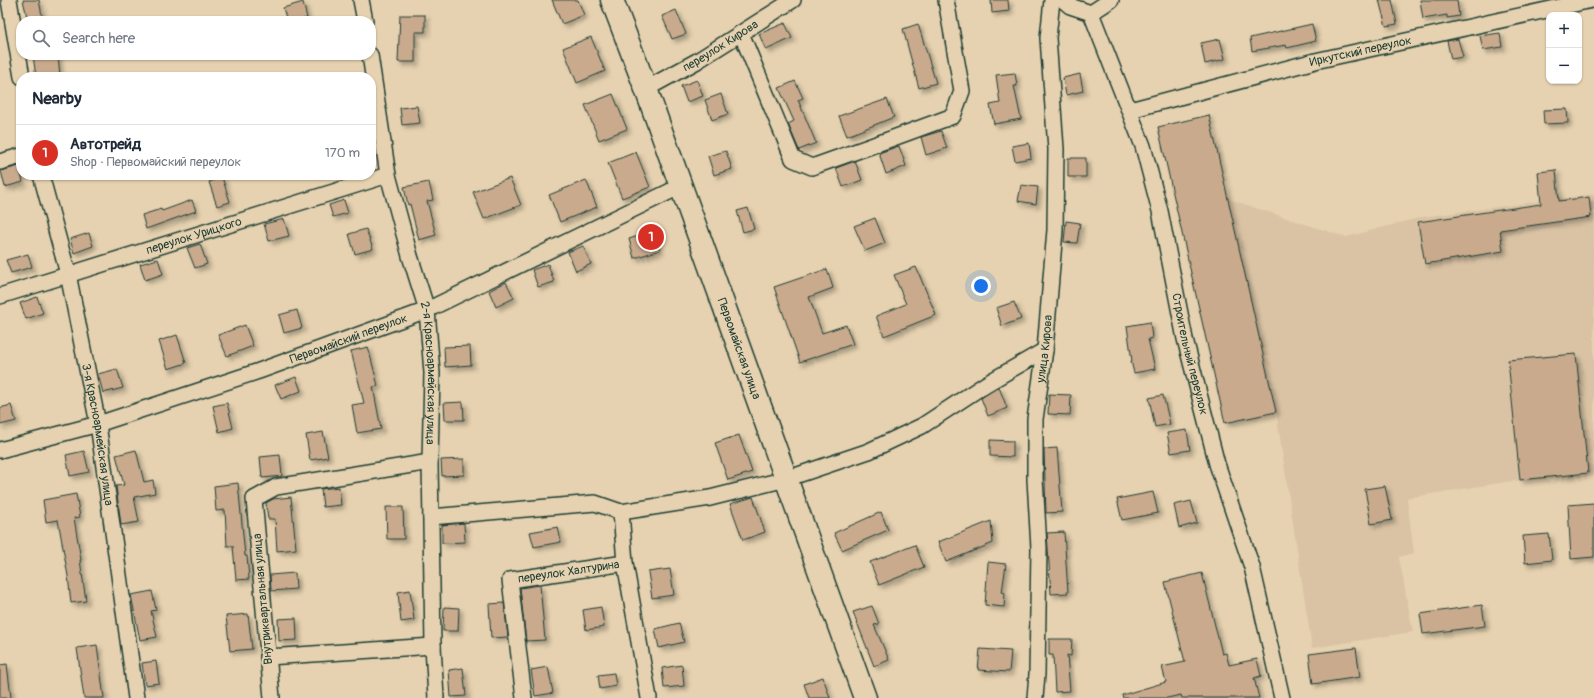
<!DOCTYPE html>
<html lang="en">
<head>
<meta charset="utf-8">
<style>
	:root { --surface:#fff; --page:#f6f6f7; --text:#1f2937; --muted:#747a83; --line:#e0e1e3; --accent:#d93025 }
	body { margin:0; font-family:Pangolin,sans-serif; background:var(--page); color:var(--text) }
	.controls { position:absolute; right:12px; top:12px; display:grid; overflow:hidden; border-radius:8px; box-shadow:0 1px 3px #0004 }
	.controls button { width:36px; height:36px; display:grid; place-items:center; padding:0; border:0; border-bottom:1px solid var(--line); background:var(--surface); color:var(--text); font:20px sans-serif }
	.you { position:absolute; left:981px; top:286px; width:14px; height:14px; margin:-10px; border:3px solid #fff; border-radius:50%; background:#1a73e8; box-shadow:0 0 0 6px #1a73e833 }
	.badge { display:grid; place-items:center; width:26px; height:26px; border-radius:50%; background:var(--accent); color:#fff; font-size:13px; font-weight:700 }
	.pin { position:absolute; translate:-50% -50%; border:2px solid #fff; box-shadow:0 1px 4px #0006 }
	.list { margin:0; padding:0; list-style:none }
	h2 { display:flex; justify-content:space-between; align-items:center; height:52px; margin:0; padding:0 16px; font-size:17px }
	h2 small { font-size:13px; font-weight:400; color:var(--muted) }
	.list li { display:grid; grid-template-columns:26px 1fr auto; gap:12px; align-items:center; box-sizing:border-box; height:56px; padding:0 16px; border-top:1px solid var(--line) }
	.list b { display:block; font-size:15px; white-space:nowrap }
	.list p { margin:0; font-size:13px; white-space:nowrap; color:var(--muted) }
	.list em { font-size:13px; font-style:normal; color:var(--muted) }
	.icon { flex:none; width:22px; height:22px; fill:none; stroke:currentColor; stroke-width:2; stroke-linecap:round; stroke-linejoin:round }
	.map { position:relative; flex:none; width:1594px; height:698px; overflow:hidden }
	.search { position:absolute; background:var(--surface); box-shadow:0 1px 3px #0004; left:16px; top:16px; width:360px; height:44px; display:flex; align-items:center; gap:10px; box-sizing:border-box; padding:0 14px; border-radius:16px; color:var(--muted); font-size:15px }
	.panel { position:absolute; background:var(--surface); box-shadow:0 1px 3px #0004; left:16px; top:72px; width:360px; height:108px; border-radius:16px }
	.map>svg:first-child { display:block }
</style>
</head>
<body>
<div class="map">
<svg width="1594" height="698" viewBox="0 0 1594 698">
	<defs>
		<filter id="shadow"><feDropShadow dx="3.5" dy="3.5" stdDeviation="2" flood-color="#0004"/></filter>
	</defs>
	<rect width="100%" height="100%" fill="#e6d2b0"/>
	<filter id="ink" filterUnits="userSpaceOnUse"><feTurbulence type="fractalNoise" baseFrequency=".025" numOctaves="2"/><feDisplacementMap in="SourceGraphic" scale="8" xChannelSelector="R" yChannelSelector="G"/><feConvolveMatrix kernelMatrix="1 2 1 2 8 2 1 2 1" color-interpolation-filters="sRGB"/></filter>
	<g filter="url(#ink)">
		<!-- built -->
		<path fill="#dac3a4" d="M 1209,115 L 1228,199 L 1346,237 L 1422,217 L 1594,194 L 1594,476 L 1512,481 L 1407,498 L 1414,553 L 1399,557 L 1413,632 L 1312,648 L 1276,412 L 1225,423 L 1158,127 Z"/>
		<!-- building -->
		<path fill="#caaa8d" stroke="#1f3d34" filter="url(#shadow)" d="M 23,0 L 39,0 L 43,21 L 28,21 Z
			M 552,0 L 578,0 L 584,15 L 562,24 Z
			M 991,0 L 1008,0 L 1009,11 L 992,13 Z
			M 1379,0 L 1392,0 L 1397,24 L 1386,26 Z
			M 1420,0 L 1457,0 L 1459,16 L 1447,18 L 1447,15 L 1423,19 Z
			M 303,2 L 307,18 L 298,21 L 287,21 L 283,8 Z
			M 676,10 L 686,34 L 672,39 L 662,16 Z
			M 400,15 L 425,15 L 425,32 L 415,32 L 415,62 L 398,62 Z
			M 785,23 L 792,38 L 766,50 L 759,34 Z
			M 918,24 L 936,83 L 919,88 L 903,29 Z
			M 1312,24 L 1316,41 L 1287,48 L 1286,45 L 1252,51 L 1250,38 Z
			M 1500,33 L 1502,47 L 1483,50 L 1480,36 Z
			M 591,37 L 605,71 L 577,83 L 563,48 Z
			M 1220,39 L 1225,59 L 1205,64 L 1201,43 Z
			M 1458,39 L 1463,57 L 1451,59 L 1447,41 Z
			M 33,55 L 58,55 L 60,76 L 36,77 Z
			M 1015,73 L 1017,86 L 1014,86 L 1021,119 L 994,124 L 990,105 L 1000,103 L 996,75 Z
			M 1080,74 L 1083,91 L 1066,95 L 1063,78 Z
			M 697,80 L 703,96 L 687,102 L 681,86 Z
			M 795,81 L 803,98 L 798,100 L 816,143 L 799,150 L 788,124 L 794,121 L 779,88 Z
			M 613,94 L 627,129 L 599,140 L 585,105 Z
			M 721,94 L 728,114 L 712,120 L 705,100 Z
			M 887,99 L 894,117 L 847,136 L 839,116 Z
			M 417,106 L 420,123 L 402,125 L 400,108 Z
			M 1567,109 L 1568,123 L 1544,124 L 1543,110 Z
			M 1209,115 L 1276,412 L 1225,423 L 1158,127 Z
			M 941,131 L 947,148 L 926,155 L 921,137 Z
			M 1029,143 L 1031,158 L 1015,161 L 1012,146 Z
			M 899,146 L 906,166 L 886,174 L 879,153 Z
			M 726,151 L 732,169 L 714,175 L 708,156 Z
			M 636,152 L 650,187 L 622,198 L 608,163 Z
			M 1068,158 L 1086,158 L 1086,177 L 1068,177 Z
			M 855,161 L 862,180 L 843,187 L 836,168 Z
			M 19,166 L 23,182 L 5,187 L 1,171 Z
			M 1556,170 L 1559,201 L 1589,197 L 1591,217 L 1500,230 L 1503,251 L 1425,264 L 1418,222 L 1541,204 L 1538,172 Z
			M 222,177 L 230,202 L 217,206 L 209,182 Z
			M 510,178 L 521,205 L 484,219 L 473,192 Z
			M 586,180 L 597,207 L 560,222 L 549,195 Z
			M 429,182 L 433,200 L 427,201 L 436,235 L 419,240 L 410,204 L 408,205 L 404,187 Z
			M 1021,185 L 1038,187 L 1036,204 L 1018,201 Z
			M 192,200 L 196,211 L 146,229 L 142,215 L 161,209 L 162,211 Z
			M 344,200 L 348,213 L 333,217 L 329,205 Z
			M 748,208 L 754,229 L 743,232 L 737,211 Z
			M 875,218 L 885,243 L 865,251 L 854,226 Z
			M 284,219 L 289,236 L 269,241 L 264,224 Z
			M 1066,221 L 1080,223 L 1077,243 L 1064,242 Z
			M 366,229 L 373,249 L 355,254 L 349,234 Z
			M 654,231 L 660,250 L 634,258 L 629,239 Z
			M 89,233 L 93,246 L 74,253 L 70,239 Z
			M 200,244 L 207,264 L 195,268 L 187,248 Z
			M 583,246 L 591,264 L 576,271 L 568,252 Z
			M 28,254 L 32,267 L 11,273 L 6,260 Z
			M 158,259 L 163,274 L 145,280 L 140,264 Z
			M 548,264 L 554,282 L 538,287 L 532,270 Z
			M 916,267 L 936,315 L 884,336 L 876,316 L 906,304 L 894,275 Z
			M 827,269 L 833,288 L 809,297 L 822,333 L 846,325 L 853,344 L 800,362 L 774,287 Z
			M 506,282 L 514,298 L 496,307 L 489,291 Z
			M 37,297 L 43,313 L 26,319 L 20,303 Z
			M 1014,302 L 1021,319 L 1002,326 L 996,308 Z
			M 297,310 L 302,328 L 284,333 L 279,315 Z
			M 1150,322 L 1152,338 L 1148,339 L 1155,369 L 1134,373 L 1131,361 L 1132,361 L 1127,326 Z
			M 245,325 L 253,346 L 227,356 L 218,335 Z
			M 177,335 L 186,363 L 168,369 L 159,341 Z
			M 470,346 L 471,365 L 445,367 L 444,347 Z
			M 368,347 L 378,386 L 373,387 L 381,429 L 357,433 L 352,405 L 364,403 L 351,351 Z
			M 1576,354 L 1588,473 L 1520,480 L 1508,360 Z
			M 117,369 L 123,388 L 103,393 L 98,374 Z
			M 296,377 L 301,391 L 281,399 L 275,385 Z
			M 999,387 L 1007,408 L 988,416 L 981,398 Z
			M 1049,394 L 1071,395 L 1070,415 L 1048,414 Z
			M 1163,395 L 1170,424 L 1155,427 L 1149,398 Z
			M 463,402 L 464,420 L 445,420 L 444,403 Z
			M 227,403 L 233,428 L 219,432 L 213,406 Z
			M 11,405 L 16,421 L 0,425 L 0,408 Z
			M 1187,430 L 1190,450 L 1171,453 L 1167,433 Z
			M 323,432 L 328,457 L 310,460 L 306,435 Z
			M 739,435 L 752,472 L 728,480 L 715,443 Z
			M 990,440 L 1013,441 L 1013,457 L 990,456 Z
			M 1057,448 L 1062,512 L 1046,513 L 1044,449 Z
			M 136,450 L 144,482 L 153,480 L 155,493 L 134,497 L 139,522 L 121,525 L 116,486 L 124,485 L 116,455 Z
			M 84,451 L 89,472 L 70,476 L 66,455 Z
			M 280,455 L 282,476 L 262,478 L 260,457 Z
			M 464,459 L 464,475 L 442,476 L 441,460 Z
			M 238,483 L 245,556 L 247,556 L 249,579 L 236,580 L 233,546 L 227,546 L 225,510 L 216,511 L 214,486 Z
			M 1385,486 L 1392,520 L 1371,524 L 1365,489 Z
			M 339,487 L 341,505 L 323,507 L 321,489 Z
			M 1153,492 L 1158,513 L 1122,520 L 1117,499 Z
			M 76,494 L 80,517 L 74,518 L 81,560 L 80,560 L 86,601 L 71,603 L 68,576 L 58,520 L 46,522 L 43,500 Z
			M 291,497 L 296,549 L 277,551 L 275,519 L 268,519 L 266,503 L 273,499 Z
			M 753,497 L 765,532 L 743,540 L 730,504 Z
			M 1191,501 L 1197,523 L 1179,528 L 1174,505 Z
			M 1594,503 L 1594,557 L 1571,559 L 1568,505 Z
			M 386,507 L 403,507 L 404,539 L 387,539 Z
			M 881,512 L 888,530 L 842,550 L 834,533 Z
			M 991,521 L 993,543 L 946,562 L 938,542 Z
			M 464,523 L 465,542 L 442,543 L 442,525 Z
			M 558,527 L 561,542 L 534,547 L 530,532 Z
			M 1064,532 L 1068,593 L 1051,594 L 1047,533 Z
			M 1549,534 L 1552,560 L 1525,563 L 1523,536 Z
			M 915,545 L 924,567 L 879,585 L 870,562 Z
			M 988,562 L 1006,564 L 1002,592 L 1005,593 L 1004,607 L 985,605 Z
			M 670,569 L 674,595 L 652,598 L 648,572 Z
			M 295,573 L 296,589 L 271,591 L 270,575 Z
			M 1202,573 L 1222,654 L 1226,653 L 1229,665 L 1257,659 L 1261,676 L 1254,678 L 1259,698 L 1182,698 L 1181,695 L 1167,698 L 1123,698 L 1122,695 L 1166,682 L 1162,667 L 1185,662 L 1165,582 Z
			M 540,585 L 545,640 L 526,641 L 520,588 Z
			M 410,590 L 414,620 L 401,622 L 398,592 Z
			M 152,591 L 156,610 L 151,611 L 157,637 L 140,640 L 131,595 Z
			M 504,603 L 508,637 L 491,638 L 489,604 Z
			M 1482,605 L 1485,626 L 1423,634 L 1420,614 Z
			M 872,606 L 879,624 L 874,625 L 889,660 L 874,666 L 853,612 Z
			M 444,607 L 459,608 L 458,631 L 443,631 Z
			M 601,607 L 604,627 L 586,630 L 583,610 Z
			M 248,614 L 252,649 L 230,651 L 226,616 Z
			M 296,618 L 297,640 L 279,641 L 278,619 Z
			M 679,623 L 684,642 L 659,648 L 655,629 Z
			M 1049,639 L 1072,639 L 1071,656 L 1067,655 L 1070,691 L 1055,692 L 1053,655 L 1049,655 Z
			M 97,645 L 104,698 L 84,698 L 77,648 Z
			M 1356,648 L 1360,677 L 1313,684 L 1309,654 Z
			M 980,649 L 1011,651 L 1009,672 L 978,670 Z
			M 156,661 L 159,683 L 145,685 L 142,663 Z
			M 7,664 L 11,698 L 0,698 L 0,665 Z
			M 682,665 L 684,686 L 664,688 L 662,668 Z
			M 548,667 L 553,693 L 535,696 L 531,670 Z
			M 463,668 L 466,696 L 451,697 L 449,670 Z
			M 614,673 L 616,686 L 600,689 L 598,675 Z
			M 823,677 L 830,698 L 809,698 L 804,684 Z"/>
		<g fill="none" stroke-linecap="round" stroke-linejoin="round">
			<!-- street casing -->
			<g stroke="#1f3d34" stroke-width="18">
				<g id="street">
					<path d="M 9,0 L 22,77"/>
					<path d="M 361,0 L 365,21"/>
					<path d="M 1063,0 L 1070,6 L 1091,13"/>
					<path id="s1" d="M 1091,13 L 1143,146 L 1160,211 L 1185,339 L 1217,464 L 1252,567 L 1282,698"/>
					<path d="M 1091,13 L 1111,0"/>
					<path d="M 741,33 L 793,159 L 812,167 L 885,141 L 953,116 L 962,91 L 946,0"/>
					<path id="s2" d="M 370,55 L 388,175 L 410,256 L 427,310 L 432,373 L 430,462 L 433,646 L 436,698"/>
					<path id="s3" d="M 646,89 L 697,61 L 793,0"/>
					<path id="s4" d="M 1130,110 L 1315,61 L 1592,0"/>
					<path d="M 0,162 L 21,156"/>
					<path id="s5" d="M 41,175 L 68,274 L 98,424 L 136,698"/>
					<path id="s6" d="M 0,296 L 388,175"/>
					<path id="s7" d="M 0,450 L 98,424 L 259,371 L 427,310 L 681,186"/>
					<path d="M 621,512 L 625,563 L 649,698"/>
					<path d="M 431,517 L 595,503 L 621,512 L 710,498 L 786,479 L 869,451 L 922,426 L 986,384 L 1045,350"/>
					<path d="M 268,657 L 433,646"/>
					<path d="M 272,698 L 254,499 L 276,487 L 430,462"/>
					<path id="s8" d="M 524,698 L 510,580 L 625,563"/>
					<path id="s9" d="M 1035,698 L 1037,674 L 1039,548 L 1035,479 L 1035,419 L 1045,350 L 1055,230 L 1056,149 L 1048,38 L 1052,0"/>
				</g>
			</g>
			<!-- secondary casing -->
			<g stroke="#1f3d34" stroke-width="25">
				<g id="secondary">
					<path id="s10" d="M 612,0 L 646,89 L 865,698"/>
				</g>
			</g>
			<!-- street -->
			<use href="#street" stroke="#e6d2b0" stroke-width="15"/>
			<!-- secondary -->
			<use href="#secondary" stroke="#e6d2b0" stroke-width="22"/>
		</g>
	</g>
	<g text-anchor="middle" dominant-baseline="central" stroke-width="4" stroke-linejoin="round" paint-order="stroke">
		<!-- street labels -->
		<g font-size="12" fill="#1f3d34" stroke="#e6d2b0">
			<text stroke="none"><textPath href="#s3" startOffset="86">переулок Кирова</textPath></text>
			<text stroke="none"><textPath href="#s4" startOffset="238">Иркутский переулок</textPath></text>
			<text stroke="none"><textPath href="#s6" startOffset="203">переулок Урицкого</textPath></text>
			<text stroke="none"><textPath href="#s7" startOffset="366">Первомайский переулок</textPath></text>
			<text stroke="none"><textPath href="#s10" startOffset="371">Первомайская улица</textPath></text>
			<text stroke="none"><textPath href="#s9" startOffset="350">улица Кирова</textPath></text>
			<text stroke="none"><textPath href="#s1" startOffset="356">Строительный переулок</textPath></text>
			<text stroke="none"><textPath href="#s2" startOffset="325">2-я Красноармейская улица</textPath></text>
			<text stroke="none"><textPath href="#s5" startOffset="266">3-я Красноармейская улица</textPath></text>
			<text stroke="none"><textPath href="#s8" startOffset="178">переулок Халтурина</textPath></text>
			<text transform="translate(263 599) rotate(-95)">Внутриквартальная улица</text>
		</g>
	</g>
</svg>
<div class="controls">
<button>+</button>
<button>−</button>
</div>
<div class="you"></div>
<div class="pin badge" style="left:651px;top:237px">1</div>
<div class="search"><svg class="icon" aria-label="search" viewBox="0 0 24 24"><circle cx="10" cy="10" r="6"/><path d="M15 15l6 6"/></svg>Search here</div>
<section class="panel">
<h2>Nearby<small></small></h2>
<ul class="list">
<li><span class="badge">1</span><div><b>Автотрейд</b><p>Shop · Первомайский переулок</p></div><em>170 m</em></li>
</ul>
</section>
</div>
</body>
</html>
